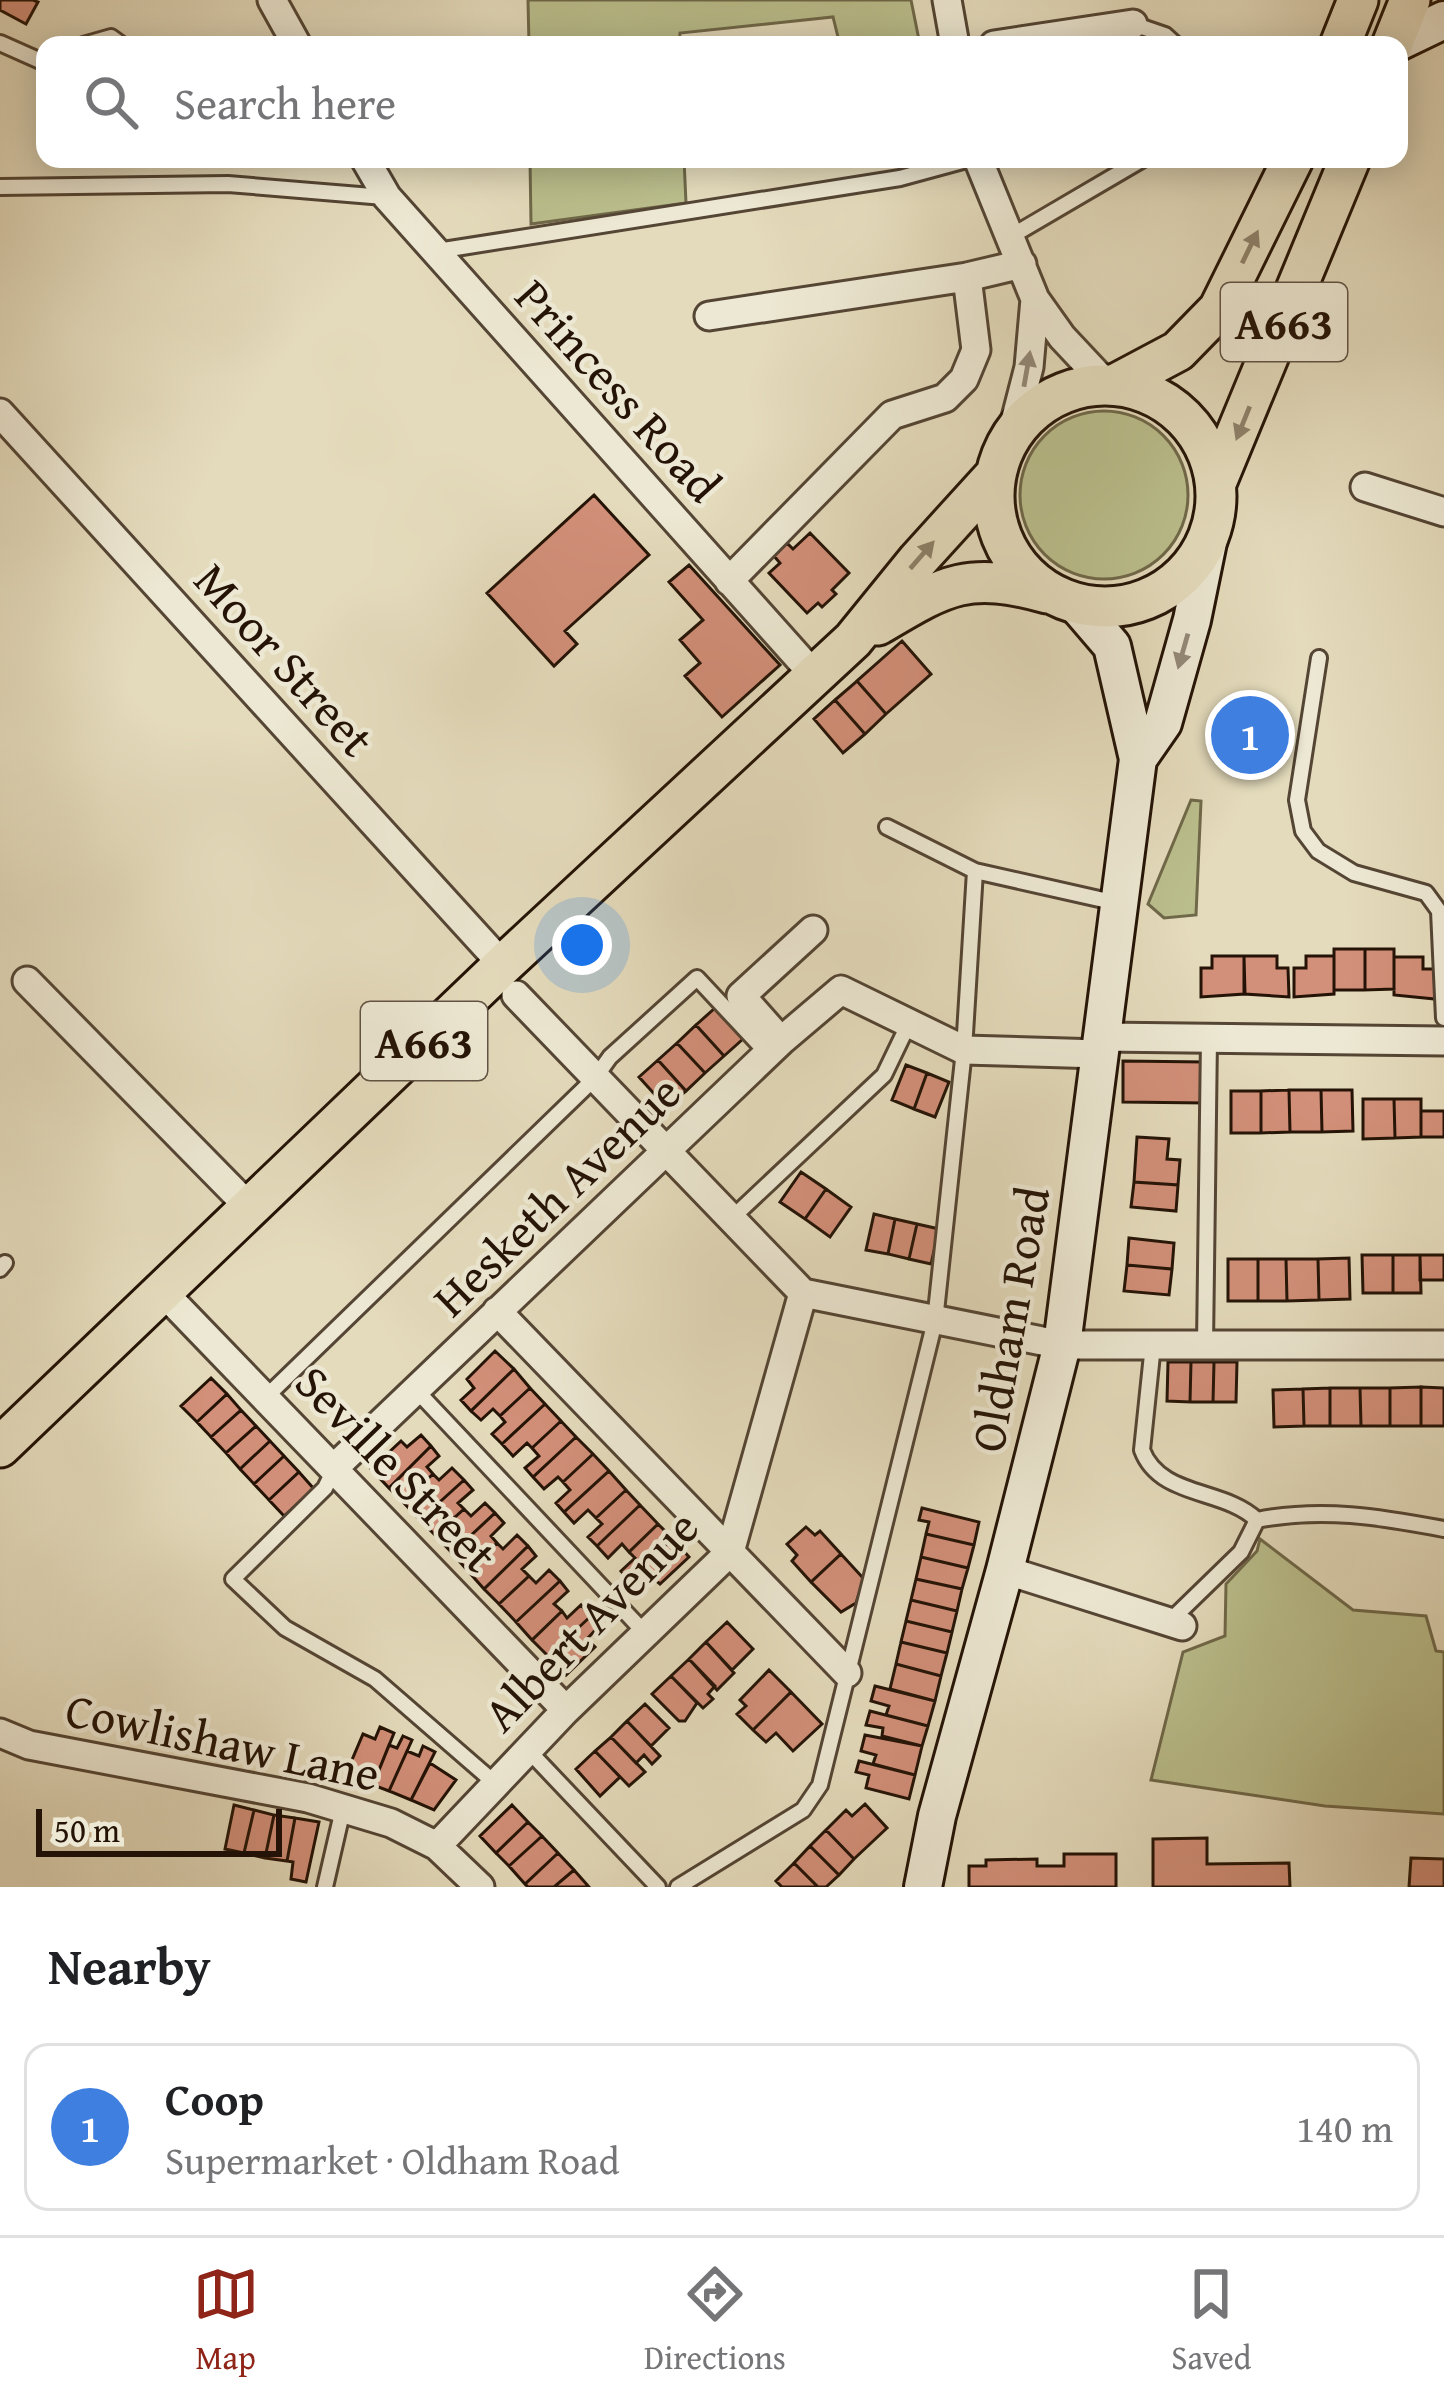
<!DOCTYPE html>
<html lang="en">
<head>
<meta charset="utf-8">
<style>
	:root { --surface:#fff; --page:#f6f6f6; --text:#202124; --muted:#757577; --line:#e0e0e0; --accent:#8f2418 }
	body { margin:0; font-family:"Gentium Book Plus",serif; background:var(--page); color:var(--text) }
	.scale { position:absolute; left:36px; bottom:30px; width:246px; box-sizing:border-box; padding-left:12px; border:6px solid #241306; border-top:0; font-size:33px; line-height:42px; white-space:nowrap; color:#241306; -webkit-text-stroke:9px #ede8d3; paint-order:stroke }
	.you { position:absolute; left:582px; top:945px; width:42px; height:42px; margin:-30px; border:9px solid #fff; border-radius:50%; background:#1a73e8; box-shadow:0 0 0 18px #1a73e833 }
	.badge { display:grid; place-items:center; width:78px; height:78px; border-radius:50%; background:var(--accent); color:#fff; font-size:39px; font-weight:700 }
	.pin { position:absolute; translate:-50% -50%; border:6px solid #fff; box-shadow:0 3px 12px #0006 }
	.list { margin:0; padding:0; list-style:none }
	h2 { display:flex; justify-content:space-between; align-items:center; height:156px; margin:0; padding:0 48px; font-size:51px }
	h2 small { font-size:39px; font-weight:400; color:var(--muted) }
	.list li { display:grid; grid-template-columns:78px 1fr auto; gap:36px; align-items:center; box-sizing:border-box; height:168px; margin:0 24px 24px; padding:0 24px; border:3px solid var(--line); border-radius:24px }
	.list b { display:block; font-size:45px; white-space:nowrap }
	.list p { margin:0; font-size:39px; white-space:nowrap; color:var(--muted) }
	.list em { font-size:39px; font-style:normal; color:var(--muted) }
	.icon { flex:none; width:66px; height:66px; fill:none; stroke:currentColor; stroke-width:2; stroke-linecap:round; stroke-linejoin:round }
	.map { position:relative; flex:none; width:1444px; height:1887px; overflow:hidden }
	.search { position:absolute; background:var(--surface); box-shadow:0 6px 30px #0003; left:36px; right:36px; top:36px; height:132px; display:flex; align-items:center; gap:30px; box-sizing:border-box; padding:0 42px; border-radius:24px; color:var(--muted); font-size:45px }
	.sheet { height:348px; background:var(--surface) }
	nav { display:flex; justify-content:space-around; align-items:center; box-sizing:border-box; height:168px; border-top:3px solid var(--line); background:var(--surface); font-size:33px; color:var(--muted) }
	nav a { display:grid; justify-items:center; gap:6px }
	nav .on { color:var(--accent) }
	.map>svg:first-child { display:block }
</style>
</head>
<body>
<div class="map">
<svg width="1444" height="1887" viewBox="0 0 1444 1887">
	<rect width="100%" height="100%" fill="#e4dbbc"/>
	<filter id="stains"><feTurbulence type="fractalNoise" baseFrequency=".00167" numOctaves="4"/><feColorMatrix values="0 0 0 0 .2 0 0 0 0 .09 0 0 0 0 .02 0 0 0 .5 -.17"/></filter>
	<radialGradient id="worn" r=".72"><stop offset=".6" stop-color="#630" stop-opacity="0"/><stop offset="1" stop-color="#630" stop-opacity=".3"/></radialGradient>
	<!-- green -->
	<path fill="#babe8c" stroke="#6f6849" stroke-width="3" d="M 528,0 L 911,0 L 920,45 L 840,45 L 833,17 L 680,33 L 679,45 L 529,45 Z
		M 530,159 L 684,159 L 686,203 L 531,224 Z
		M1020 495a84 84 0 1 1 168 0a84 84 0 1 1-168 0Z
		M 1191,800 L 1201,801 L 1196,915 L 1164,918 L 1148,904 Z
		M 1260,1539 L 1353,1610 L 1426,1616 L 1436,1651 L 1444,1652 L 1444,1814 L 1325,1806 L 1151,1780 L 1183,1652 L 1225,1636 L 1226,1584 L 1257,1551 Z"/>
	<!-- building -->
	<path fill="#d28f79" stroke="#241306" stroke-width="3" d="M 0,0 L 33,0 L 38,2 L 26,24 L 0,10 Z
		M 594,495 L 649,555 L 565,631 L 577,644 L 554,666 L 487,593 Z
		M 810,533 L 849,573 L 832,590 L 836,594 L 822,607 L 818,603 L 807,613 L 769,573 L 780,563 L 774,556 L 787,543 L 793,549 Z
		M 689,565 L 780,665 L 722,717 L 685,676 L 700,663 L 680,640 L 703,620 L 669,582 Z
		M 902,641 L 931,674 L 886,714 L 857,681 Z
		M 857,681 L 886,714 L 865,734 L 835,700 Z
		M 835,700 L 865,734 L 843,753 L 814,719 Z
		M 1334,949 L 1365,949 L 1365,990 L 1334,990 Z
		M 1365,949 L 1394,949 L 1394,989 L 1365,990 Z
		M 1212,956 L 1244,956 L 1244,994 L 1201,997 L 1201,968 L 1212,968 Z
		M 1244,956 L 1277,956 L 1277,968 L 1288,968 L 1289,997 L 1245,994 Z
		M 1306,956 L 1334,956 L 1334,994 L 1294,997 L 1294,968 L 1306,968 Z
		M 1394,957 L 1423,957 L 1423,969 L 1435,969 L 1435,999 L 1394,995 Z
		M 715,1008 L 743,1039 L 724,1056 L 696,1025 Z
		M 696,1025 L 724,1056 L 705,1073 L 677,1043 Z
		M 677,1043 L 705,1073 L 686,1091 L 658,1060 Z
		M 658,1060 L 686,1091 L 667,1108 L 639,1077 Z
		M 1123,1061 L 1205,1062 L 1205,1103 L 1123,1102 Z
		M 906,1065 L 927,1073 L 914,1109 L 892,1100 Z
		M 927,1073 L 949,1082 L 935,1117 L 914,1109 Z
		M 1289,1090 L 1290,1132 L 1261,1133 L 1261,1091 Z
		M 1289,1090 L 1321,1090 L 1322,1132 L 1290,1132 Z
		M 1321,1090 L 1352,1090 L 1353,1131 L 1322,1132 Z
		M 1231,1091 L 1261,1091 L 1261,1133 L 1231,1133 Z
		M 1363,1099 L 1394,1099 L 1395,1138 L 1363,1139 Z
		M 1394,1099 L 1421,1099 L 1421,1137 L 1395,1138 Z
		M 1421,1111 L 1444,1111 L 1444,1137 L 1421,1137 Z
		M 1137,1137 L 1169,1139 L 1167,1159 L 1180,1160 L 1178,1185 L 1134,1182 Z
		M 801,1172 L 826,1189 L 805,1219 L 780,1202 Z
		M 1134,1182 L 1178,1185 L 1176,1211 L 1131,1207 Z
		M 826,1189 L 851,1207 L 830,1237 L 805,1219 Z
		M 874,1214 L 895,1219 L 888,1254 L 866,1250 Z
		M 895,1219 L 917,1224 L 909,1259 L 888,1254 Z
		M 917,1224 L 939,1229 L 931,1264 L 909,1259 Z
		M 1129,1238 L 1174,1243 L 1172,1269 L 1127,1265 Z
		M 1362,1255 L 1393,1255 L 1393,1293 L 1363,1293 Z
		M 1393,1255 L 1420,1255 L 1421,1293 L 1393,1293 Z
		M 1420,1255 L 1444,1255 L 1444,1280 L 1420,1280 Z
		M 1349,1258 L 1350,1299 L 1319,1300 L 1318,1259 Z
		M 1228,1259 L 1258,1259 L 1258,1301 L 1228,1301 Z
		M 1258,1259 L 1286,1259 L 1287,1301 L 1258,1301 Z
		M 1286,1259 L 1318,1259 L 1319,1300 L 1287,1301 Z
		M 1127,1265 L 1172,1269 L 1169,1295 L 1124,1291 Z
		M 495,1351 L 514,1369 L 471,1411 L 461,1400 L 474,1388 L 467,1379 Z
		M 1168,1362 L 1191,1362 L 1190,1402 L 1167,1401 Z
		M 1191,1362 L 1214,1362 L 1213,1402 L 1190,1402 Z
		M 1214,1362 L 1237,1362 L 1236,1402 L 1213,1402 Z
		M 514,1369 L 530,1388 L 500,1416 L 493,1409 L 481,1420 L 471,1411 Z
		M 211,1378 L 227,1394 L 197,1422 L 181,1406 Z
		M 1421,1387 L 1421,1426 L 1390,1426 L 1390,1388 Z
		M 1421,1387 L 1444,1388 L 1444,1426 L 1421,1426 Z
		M 530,1388 L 545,1404 L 502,1444 L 492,1434 L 505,1422 L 500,1416 Z
		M 1330,1388 L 1360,1388 L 1361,1426 L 1330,1426 Z
		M 1330,1388 L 1330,1426 L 1304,1426 L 1303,1389 Z
		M 1360,1388 L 1390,1388 L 1390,1426 L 1361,1426 Z
		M 1303,1389 L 1304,1426 L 1274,1427 L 1273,1390 Z
		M 227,1394 L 241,1410 L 211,1437 L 197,1422 Z
		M 545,1404 L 561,1421 L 532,1448 L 527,1443 L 513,1456 L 502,1444 Z
		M 241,1410 L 256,1426 L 226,1453 L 211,1437 Z
		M 561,1421 L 576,1437 L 533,1477 L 525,1468 L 539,1456 L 532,1448 Z
		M 256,1426 L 270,1441 L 240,1469 L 226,1453 Z
		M 421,1435 L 431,1446 L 389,1488 L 371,1469 L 401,1441 L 407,1447 Z
		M 576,1437 L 593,1454 L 563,1482 L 558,1477 L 544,1489 L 533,1477 Z
		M 270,1441 L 284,1456 L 254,1484 L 240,1469 Z
		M 431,1446 L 439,1456 L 427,1467 L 433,1474 L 403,1502 L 389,1488 Z
		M 593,1454 L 609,1471 L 564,1512 L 556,1503 L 570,1490 L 563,1482 Z
		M 284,1456 L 299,1472 L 269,1500 L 254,1484 Z
		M 452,1468 L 464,1480 L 420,1520 L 403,1502 L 433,1474 L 439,1480 Z
		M 609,1471 L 626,1490 L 596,1518 L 588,1510 L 574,1523 L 564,1512 Z
		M 299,1472 L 314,1489 L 284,1516 L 269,1500 Z
		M 464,1480 L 473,1490 L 458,1503 L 464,1509 L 435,1535 L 420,1520 Z
		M 626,1490 L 640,1505 L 597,1546 L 588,1537 L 602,1524 L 596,1518 Z
		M 485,1503 L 495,1513 L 452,1553 L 435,1535 L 464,1509 L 471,1516 Z
		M 640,1505 L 658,1524 L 629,1552 L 622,1544 L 608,1558 L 597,1546 Z
		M 922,1508 L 979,1522 L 974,1545 L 926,1534 L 929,1522 L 919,1520 Z
		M 495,1513 L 504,1523 L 491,1536 L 497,1543 L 468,1571 L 452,1553 Z
		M 658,1524 L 673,1539 L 629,1580 L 621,1571 L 635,1558 L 629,1552 Z
		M 806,1527 L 815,1535 L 820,1531 L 841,1554 L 811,1582 L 792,1561 L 797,1555 L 787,1544 Z
		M 926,1534 L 974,1545 L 968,1568 L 921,1557 Z
		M 517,1535 L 528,1546 L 484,1589 L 468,1571 L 497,1543 L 503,1549 Z
		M 673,1539 L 689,1557 L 660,1584 L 654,1579 L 640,1592 L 629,1580 Z
		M 528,1546 L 536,1556 L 522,1569 L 529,1576 L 499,1604 L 484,1589 Z
		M 841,1554 L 864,1579 L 856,1603 L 841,1612 L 811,1582 Z
		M 921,1557 L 968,1568 L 962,1589 L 916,1579 Z
		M 549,1570 L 560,1581 L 516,1622 L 499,1604 L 529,1576 L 536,1583 Z
		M 916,1579 L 962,1589 L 957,1611 L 911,1600 Z
		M 560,1581 L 568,1591 L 554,1604 L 562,1611 L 532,1640 L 516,1622 Z
		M 911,1600 L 957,1611 L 952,1632 L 906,1621 Z
		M 581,1605 L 591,1616 L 548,1656 L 532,1640 L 562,1611 L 567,1618 Z
		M 591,1616 L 600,1625 L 587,1639 L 595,1647 L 566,1675 L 548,1656 Z
		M 906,1621 L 952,1632 L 947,1653 L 901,1642 Z
		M 727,1622 L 753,1649 L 732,1670 L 706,1642 Z
		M 706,1642 L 734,1673 L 717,1690 L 689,1659 Z
		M 901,1642 L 947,1653 L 941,1676 L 896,1664 Z
		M 689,1659 L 715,1686 L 708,1694 L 713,1699 L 703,1708 L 671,1676 Z
		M 896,1664 L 941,1676 L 935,1701 L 890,1689 Z
		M 769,1670 L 791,1692 L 753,1730 L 737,1714 L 746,1706 L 740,1700 Z
		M 671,1676 L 697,1703 L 685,1721 L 679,1721 L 652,1694 Z
		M 875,1686 L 935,1701 L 928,1726 L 886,1715 L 889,1706 L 871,1701 Z
		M 791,1692 L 822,1724 L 793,1751 L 776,1733 L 766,1742 L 753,1730 Z
		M 645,1704 L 669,1728 L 651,1746 L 627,1721 Z
		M 870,1711 L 928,1726 L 922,1746 L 882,1736 L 883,1728 L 866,1725 Z
		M 627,1721 L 660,1756 L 652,1764 L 644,1755 L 636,1763 L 611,1737 Z
		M 380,1727 L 394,1733 L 373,1785 L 346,1774 L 363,1734 L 375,1739 Z
		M 865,1735 L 922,1746 L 915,1775 L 873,1764 L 876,1755 L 861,1751 Z
		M 403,1736 L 412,1740 L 389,1791 L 373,1785 L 389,1745 L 397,1748 Z
		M 611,1737 L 645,1772 L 629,1786 L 595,1751 Z
		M 423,1746 L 435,1752 L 411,1800 L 389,1791 L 407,1751 L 419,1756 Z
		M 595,1751 L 620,1777 L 600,1796 L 576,1769 Z
		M 859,1761 L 915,1775 L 909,1799 L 866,1788 L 869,1775 L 856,1772 Z
		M 430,1763 L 456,1780 L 434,1810 L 411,1800 Z
		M 865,1804 L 887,1828 L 854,1859 L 826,1830 L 846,1810 L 852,1816 Z
		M 234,1805 L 254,1810 L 244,1853 L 225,1849 Z
		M 512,1805 L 528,1822 L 496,1853 L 480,1836 Z
		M 254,1810 L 274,1815 L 265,1858 L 244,1853 Z
		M 274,1815 L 295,1818 L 287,1861 L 265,1858 Z
		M 295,1818 L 319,1822 L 306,1882 L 291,1879 L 293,1862 L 287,1861 Z
		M 528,1822 L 542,1836 L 509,1866 L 496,1853 Z
		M 826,1830 L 854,1859 L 839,1875 L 810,1846 Z
		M 542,1836 L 558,1853 L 525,1884 L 509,1866 Z
		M 1207,1838 L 1207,1864 L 1289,1863 L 1290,1887 L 1153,1887 L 1153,1839 Z
		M 810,1846 L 839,1875 L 826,1887 L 818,1887 L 794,1863 Z
		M 558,1853 L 574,1870 L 554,1887 L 528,1887 L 525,1884 Z
		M 1064,1854 L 1116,1854 L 1116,1887 L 969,1887 L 969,1866 L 986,1866 L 986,1860 L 1037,1859 L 1037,1866 L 1064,1866 Z
		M 1411,1858 L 1444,1859 L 1444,1887 L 1409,1887 Z
		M 794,1863 L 818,1887 L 782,1887 L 776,1881 Z
		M 574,1870 L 589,1887 L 554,1887 Z"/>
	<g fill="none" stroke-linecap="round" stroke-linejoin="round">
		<!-- lane casing -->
		<g stroke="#544534" stroke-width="20">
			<path id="lane" d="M 1133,24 L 1165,35 L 1176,45
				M 0,43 L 45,63
				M 83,45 L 111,37 L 122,45
				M 0,187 L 228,184 L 384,197
				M 1010,237 L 1143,159
				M 437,251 L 900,178 L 970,159
				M 1319,658 L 1297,800 L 1303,831 L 1318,851 L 1354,873 L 1426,893 L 1439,911 L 1444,1018
				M 887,827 L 975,871 L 1117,903
				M 731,1219 L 884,1075 L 909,1023
				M 0,1269 L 5,1263
				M 1153,1345 L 1142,1450 C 1160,1498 1224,1488 1257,1520
				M 1205,1345 L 1209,1038
				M 417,1391 L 646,1634
				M 266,1397 L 595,1078 L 610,1057 L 697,978 L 768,1054
				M 335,1468 L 325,1488 L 233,1579 L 285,1628 L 375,1679 L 496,1784
				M 1257,1520 C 1322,1507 1380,1517 1444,1529
				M 1169,1622 L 1241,1552 L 1257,1520
				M 528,1750 L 658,1887
				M 325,1887 L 343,1809
				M 678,1887 L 803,1810 L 820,1785 L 935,1321 L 964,1050 L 975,871"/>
		</g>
		<!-- street casing -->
		<g stroke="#544534" stroke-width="33">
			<path id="street" d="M 272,0 L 297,45
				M 947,0 L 955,45
				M 994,45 L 1133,24
				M 365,159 L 387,197 L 814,675
				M 978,159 L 1035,299 L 1062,337 L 1107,385
				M 709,316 L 967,277 L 1022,264
				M 0,413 L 503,965
				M 1011,437 L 1029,367 L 1035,299
				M 1365,487 L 1444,512
				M 729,581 L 892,415 L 945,398 L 964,379 L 976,350 L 967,277
				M 27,981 L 249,1207
				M 516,995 L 803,1293 L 1062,1345 L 1444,1345
				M 1102,1037 L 1444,1041
				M 781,1041 L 741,996 L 813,930
				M 161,1290 L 566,1710
				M 497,1311 L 847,1673
				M 335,1467 L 781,1041 L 841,990 L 964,1050 L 1100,1054
				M 1005,1570 L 1182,1626
				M 0,1733 L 29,1745 L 308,1798 L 391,1823 L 437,1846 L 480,1887
				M 437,1846 L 566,1710 L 730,1552 L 803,1293"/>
		</g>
		<!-- secondary casing -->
		<g stroke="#241306" stroke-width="42">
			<path id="secondary" d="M 1392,45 L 1444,20
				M 1138,759 L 1163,723 L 1192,620 L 1209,537
				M 923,1887 L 937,1816 L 1005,1570 L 1062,1345 L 1138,759 L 1112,646 L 1076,604"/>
		</g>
		<!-- primary casing -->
		<g stroke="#241306" stroke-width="45">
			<path id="primary" d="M 1340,45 L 1358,0
				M 1392,45 L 1410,0
				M994 496a111 111 0 1 1 222 0a111 111 0 1 1-222 0Z
				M 1114,385 L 1178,351 L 1219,309 L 1293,159
				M 1216,483 L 1350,159
				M 878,625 C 947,584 967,571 1047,593
				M 0,1447 L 503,965 L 853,640 L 918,560 L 996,474"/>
		</g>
		<!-- lane -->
		<use href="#lane" stroke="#ede8d3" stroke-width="14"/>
		<!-- street -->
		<use href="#street" stroke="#ede8d3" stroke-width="27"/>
		<!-- secondary -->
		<use href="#secondary" stroke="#ede8d3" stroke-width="36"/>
		<!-- primary -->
		<use href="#primary" stroke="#e4dbbc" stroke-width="39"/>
	</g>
	<!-- one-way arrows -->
	<defs><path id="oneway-solid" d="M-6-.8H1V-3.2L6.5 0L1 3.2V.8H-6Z" transform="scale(3)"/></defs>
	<g fill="#8e816a">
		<use href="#oneway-solid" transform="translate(1250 247) rotate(-64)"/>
		<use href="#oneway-solid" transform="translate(1243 423) rotate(112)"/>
		<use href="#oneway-solid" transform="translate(922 555) rotate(-49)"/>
	</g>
	<g fill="#938877">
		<use href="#oneway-solid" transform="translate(1027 369) rotate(-80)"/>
		<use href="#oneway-solid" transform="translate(1183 651) rotate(106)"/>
	</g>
	<g text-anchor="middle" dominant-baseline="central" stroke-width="9" stroke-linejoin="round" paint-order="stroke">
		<!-- shield labels -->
		<g fill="#ede8d3" stroke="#605344" stroke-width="3">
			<rect x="1221" y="283" width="126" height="78" rx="9"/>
			<rect x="361" y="1002" width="126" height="78" rx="9"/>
		</g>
		<g font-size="45" font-weight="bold" fill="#241306">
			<text x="1284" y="322">A663</text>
			<text x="424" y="1041">A663</text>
		</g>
		<!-- street labels -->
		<g font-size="48" fill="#241306" stroke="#ede8d3">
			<text transform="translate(619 390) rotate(48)">Princess Road</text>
			<text transform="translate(285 659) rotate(48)">Moor Street</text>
			<text transform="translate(556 1195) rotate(-44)">Hesketh Avenue</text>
			<text transform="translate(1009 1319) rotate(-80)">Oldham Road</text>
			<text transform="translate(397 1468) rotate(46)">Seville Street</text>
			<text transform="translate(590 1620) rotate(-46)">Albert Avenue</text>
			<text transform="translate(223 1741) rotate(12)">Cowlishaw Lane</text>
		</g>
	</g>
	<rect width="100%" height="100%" filter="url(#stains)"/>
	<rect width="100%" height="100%" fill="url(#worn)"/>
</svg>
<div class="scale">50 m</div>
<div class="you"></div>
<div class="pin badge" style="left:1250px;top:735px;background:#3f7fe0">1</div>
<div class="search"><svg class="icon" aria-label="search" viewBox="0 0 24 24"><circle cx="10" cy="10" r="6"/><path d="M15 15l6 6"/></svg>Search here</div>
</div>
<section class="sheet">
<h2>Nearby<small></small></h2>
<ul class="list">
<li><span class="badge" style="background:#3f7fe0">1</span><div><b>Coop</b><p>Supermarket · Oldham Road</p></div><em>140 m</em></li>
</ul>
</section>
<nav>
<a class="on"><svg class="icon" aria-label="map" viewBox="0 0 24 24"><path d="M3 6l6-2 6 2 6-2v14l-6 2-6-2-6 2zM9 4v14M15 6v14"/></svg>Map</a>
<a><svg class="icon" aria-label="directions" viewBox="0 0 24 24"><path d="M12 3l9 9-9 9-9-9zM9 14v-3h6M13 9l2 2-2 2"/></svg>Directions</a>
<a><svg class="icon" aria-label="saved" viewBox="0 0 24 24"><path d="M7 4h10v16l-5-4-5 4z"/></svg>Saved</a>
</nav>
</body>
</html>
